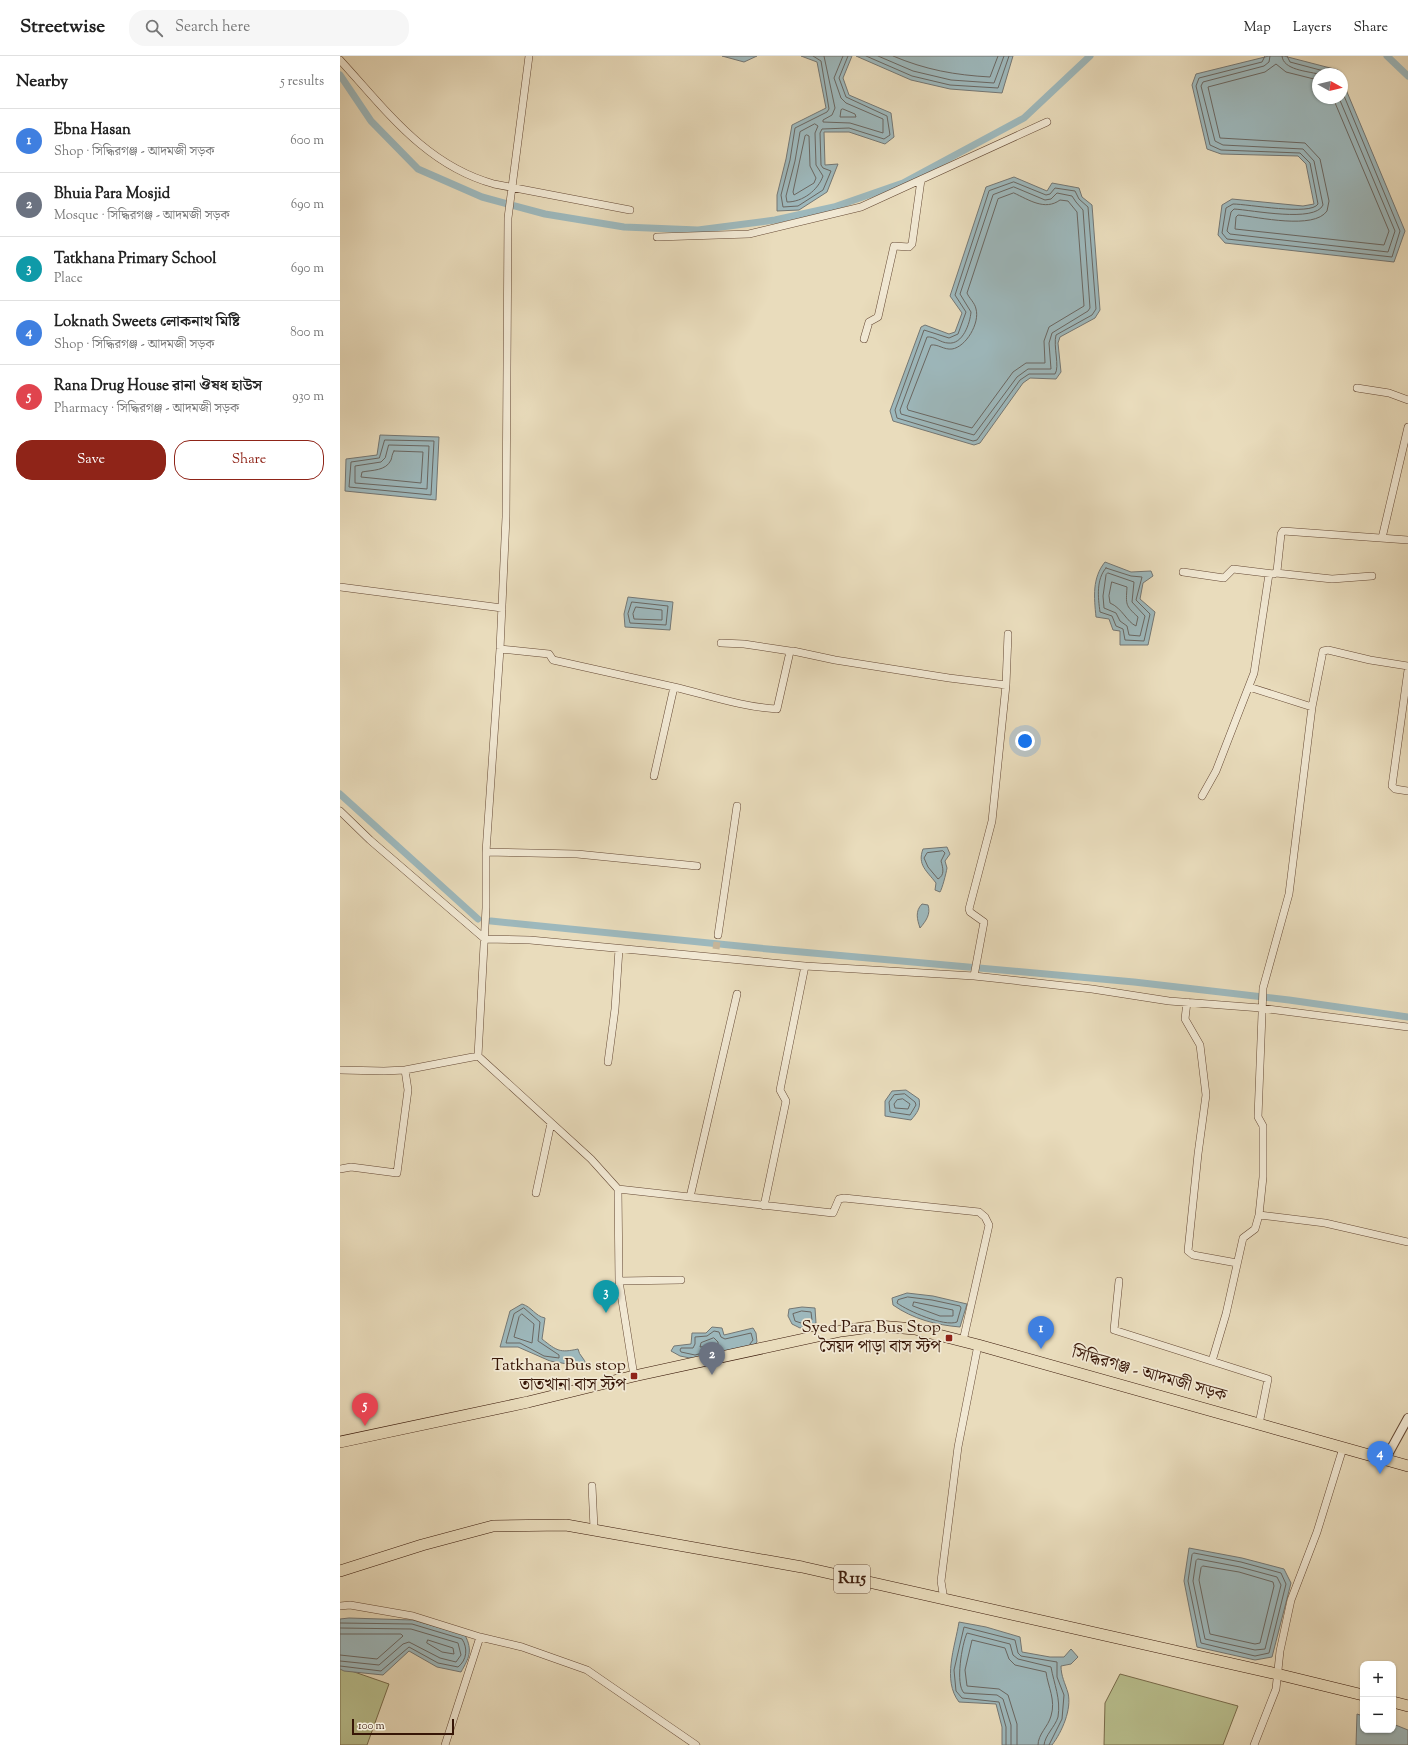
<!DOCTYPE html>
<html lang="en">
<head>
<meta charset="utf-8">
<style>
	:root { --surface:#fff; --page:#f6f6f6; --text:#222; --muted:#767676; --line:#e0e0e0; --accent:#8f2418 }
	body { margin:0; font-family:"Sorts Mill Goudy","Noto Serif Bengali",serif; background:var(--page); color:var(--text) }
	.controls { position:absolute; right:12px; bottom:12px; display:grid; overflow:hidden; border-radius:8px; box-shadow:0 1px 3px #0004 }
	.controls button { width:36px; height:36px; display:grid; place-items:center; padding:0; border:0; border-bottom:1px solid var(--line); background:var(--surface); color:var(--text); font:20px sans-serif }
	.compass { position:absolute; left:972px; top:12px; width:36px; height:36px; border-radius:50%; background:var(--surface); box-shadow:0 1px 3px #0004; rotate:98deg }
	.scale { position:absolute; left:12px; bottom:10px; width:102px; box-sizing:border-box; padding-left:4px; border:2px solid #371607; border-top:0; font-size:11px; line-height:14px; white-space:nowrap; color:#371607; -webkit-text-stroke:3px #f1e8d3; paint-order:stroke }
	.you { position:absolute; left:685px; top:685px; width:14px; height:14px; margin:-10px; border:3px solid #fff; border-radius:50%; background:#1a73e8; box-shadow:0 0 0 6px #1a73e833 }
	.badge { display:grid; place-items:center; width:26px; height:26px; border-radius:50%; background:var(--accent); color:#fff; font-size:13px; font-weight:700 }
	.pin { position:absolute; translate:-50% -33px; filter:drop-shadow(0 1px 2px #0008) }
	.pin::after { content:''; position:absolute; top:21px; width:14px; height:12px; background:inherit; clip-path:polygon(0 0,100% 0,50% 100%) }
	.list { margin:0; padding:0; list-style:none }
	h2 { display:flex; justify-content:space-between; align-items:center; height:52px; margin:0; padding:0 16px; font-size:17px }
	h2 small { font-size:13px; font-weight:400; color:var(--muted) }
	.list li { display:grid; grid-template-columns:26px 1fr auto; gap:12px; align-items:center; box-sizing:border-box; height:64px; padding:0 16px; border-top:1px solid var(--line) }
	.list b { display:block; font-size:15px; white-space:nowrap }
	.list p { margin:0; font-size:13px; white-space:nowrap; color:var(--muted) }
	.list em { font-size:13px; font-style:normal; color:var(--muted) }
	.actions { display:flex; gap:8px; padding:12px 16px }
	.actions a { flex:1; padding:9px 0; border:1px solid var(--accent); border-radius:16px; text-align:center; font-size:14px; color:var(--accent) }
	.actions .main { background:var(--accent); color:#fff }
	.icon { flex:none; width:22px; height:22px; fill:none; stroke:currentColor; stroke-width:2; stroke-linecap:round; stroke-linejoin:round }
	.map { position:relative; flex:none; width:1068px; height:1689px; overflow:hidden }
	header { display:flex; align-items:center; gap:24px; box-sizing:border-box; height:56px; padding:0 20px; background:var(--surface); border-bottom:1px solid var(--line) }
	header strong { font-size:19px }
	nav { display:flex; gap:22px; margin-inline-start:auto; font-size:14px }
	.search { width:280px; height:36px; background:var(--page); display:flex; align-items:center; gap:10px; box-sizing:border-box; padding:0 14px; border-radius:16px; color:var(--muted); font-size:15px }
	main { display:flex }
	aside { flex:1; background:var(--surface) }
	.map>svg:first-child { display:block }
</style>
</head>
<body>
<header>
<strong>Streetwise</strong>
<div class="search"><svg class="icon" aria-label="search" viewBox="0 0 24 24"><circle cx="10" cy="10" r="6"/><path d="M15 15l6 6"/></svg>Search here</div>
<nav><a>Map</a><a>Layers</a><a>Share</a></nav>
</header>
<main>
<aside>
<h2>Nearby<small>5 results</small></h2>
<ul class="list">
<li><span class="badge" style="background:#3f7fe0">1</span><div><b>Ebna Hasan</b><p>Shop · সিদ্ধিরগঞ্জ - আদমজী সড়ক</p></div><em>600 m</em></li>
<li><span class="badge" style="background:#6b7280">2</span><div><b>Bhuia Para Mosjid</b><p>Mosque · সিদ্ধিরগঞ্জ - আদমজী সড়ক</p></div><em>690 m</em></li>
<li><span class="badge" style="background:#0f9aa8">3</span><div><b>Tatkhana Primary School</b><p>Place</p></div><em>690 m</em></li>
<li><span class="badge" style="background:#3f7fe0">4</span><div><b>Loknath Sweets লোকনাথ মিষ্টি</b><p>Shop · সিদ্ধিরগঞ্জ - আদমজী সড়ক</p></div><em>800 m</em></li>
<li><span class="badge" style="background:#e0444e">5</span><div><b>Rana Drug House রানা ঔষধ হাউস</b><p>Pharmacy · সিদ্ধিরগঞ্জ - আদমজী সড়ক</p></div><em>930 m</em></li>
</ul>
<div class="actions"><a class="main">Save</a><a>Share</a></div>
</aside>
<div class="map">
<svg width="1068" height="1689" viewBox="0 0 1068 1689">
	<rect width="100%" height="100%" fill="#e9dcbc"/>
	<filter id="stains"><feTurbulence type="fractalNoise" baseFrequency=".005" numOctaves="4"/><feColorMatrix values="0 0 0 0 .2 0 0 0 0 .09 0 0 0 0 .02 0 0 0 .5 -.17"/></filter>
	<radialGradient id="worn" r=".72"><stop offset=".6" stop-color="#630" stop-opacity="0"/><stop offset="1" stop-color="#630" stop-opacity=".3"/></radialGradient>
	<!-- green -->
	<path fill="#b9c08f" stroke="#786b4b" d="M 0,1611 L 49,1628 L 27,1689 L 0,1689 Z
		M 780,1618 L 898,1650 L 883,1689 L 764,1689 L 765,1647 Z"/>
	<!-- water -->
	<path fill="#9db8bc" stroke="#747774" d="M 382,0 L 417,0 L 404,6 Z
		M 461,0 L 512,0 L 503,22 L 509,39 L 551,57 L 554,81 L 545,88 L 509,76 L 484,76 L 485,109 L 498,108 L 487,136 L 459,154 L 437,155 L 437,139 L 446,103 L 452,69 L 486,52 L 477,6 Z
		M 516,0 L 673,0 L 662,37 L 610,33 L 571,24 Z
		M 929,0 L 944,0 L 998,14 L 1000,18 L 978,18 L 978,42 L 1002,42 L 1002,24 L 1065,175 L 1054,206 L 885,187 L 878,179 L 882,149 L 892,143 L 963,150 L 974,148 L 966,108 L 958,100 L 881,98 L 867,93 L 852,29 L 856,18 Z
		M 674,121 L 707,135 L 712,127 L 739,132 L 742,141 L 752,149 L 760,254 L 755,262 L 720,281 L 718,287 L 721,316 L 716,323 L 690,322 L 683,327 L 640,387 L 634,389 L 553,365 L 550,355 L 581,271 L 585,269 L 609,278 L 615,276 L 622,257 L 610,240 L 646,131 Z
		M 40,379 L 99,381 L 96,444 L 5,435 L 6,403 L 37,399 Z
		M 765,506 L 791,516 L 811,515 L 813,520 L 803,527 L 800,543 L 815,556 L 808,589 L 780,589 L 780,575 L 773,574 L 769,563 L 756,561 C 754,541 752,522 765,506 Z
		M 288,541 L 333,546 L 330,574 L 285,571 L 284,558 Z
		M 607,791 L 610,798 L 605,805 L 607,812 C 606,818 602,833 600,836 L 595,834 L 596,827 C 587,815 577,809 583,793 Z
		M 582,848 L 588,849 C 591,858 586,865 580,872 C 577,863 575,855 582,848 Z
		M 566,1034 L 579,1043 C 581,1052 577,1057 571,1064 L 545,1060 L 545,1045 L 552,1035 Z
		M 567,1237 L 593,1240 L 627,1248 L 620,1271 C 596,1269 573,1263 553,1249 L 552,1242 Z
		M 182,1248 C 192,1251 195,1260 205,1262 L 202,1283 C 217,1295 220,1297 238,1293 C 239,1300 245,1302 246,1309 L 239,1310 L 210,1305 L 178,1291 L 160,1291 L 170,1255 Z
		M 462,1251 L 475,1252 L 476,1267 L 460,1272 L 452,1268 L 448,1260 L 449,1253 Z
		M 372,1271 L 382,1272 L 384,1279 L 413,1272 L 416,1277 L 417,1286 L 410,1294 L 355,1303 L 340,1300 L 331,1295 L 334,1290 L 351,1288 L 352,1277 L 366,1277 Z
		M 849,1492 L 902,1502 L 944,1513 L 951,1527 L 932,1601 L 915,1604 L 857,1591 L 844,1525 Z
		M 9,1562 L 73,1564 L 125,1579 C 133,1595 129,1602 121,1616 L 97,1611 L 69,1595 L 43,1619 L 4,1615 L 0,1613 L 0,1563 Z
		M 619,1566 L 646,1571 L 680,1581 L 682,1596 L 710,1601 L 724,1601 L 731,1593 L 738,1601 L 731,1608 L 721,1610 C 721,1620 725,1627 728,1637 C 732,1653 722,1676 712,1689 L 662,1689 L 662,1671 L 656,1648 L 619,1646 C 602,1624 615,1591 619,1566 Z
		M 1017,1658 L 1023,1660 L 1023,1674 L 1053,1674 L 1053,1668 L 1068,1674 L 1068,1689 L 1016,1689 Z"/>
	<g fill="none" stroke-linecap="round" stroke-linejoin="round">
		<!-- shore -->
		<path stroke="#6a6762" stroke-width="1" d="M 473,0 L 481,5 L 489,53 L 487,56 L 455,72 L 450,104 L 441,139 L 443,151 L 458,150 L 483,134 L 491,115 L 483,112 L 481,109 L 480,77 L 482,73 L 509,72 L 544,83 L 550,79 L 547,60 L 506,41 L 499,22 L 508,0
			M 484,0 L 495,52 L 492,59 L 483,64 L 483,66 L 510,67 L 543,77 L 543,63 L 506,47 L 501,42 L 494,22 L 503,0
			M 526,0 L 572,20 L 610,29 L 658,32 L 669,0
			M 538,0 L 573,15 L 611,24 L 654,27 L 664,0
			M 553,0 C 586,14 615,19 650,21 L 658,0
			M 925,0 L 922,6 L 859,22 L 856,30 L 870,89 L 881,94 L 960,97 L 970,107 L 978,148 C 971,160 908,148 893,148 L 886,152 L 882,177 L 887,183 L 1052,201 L 1060,175 L 1002,35
			M 930,0 L 929,6 L 924,10 L 863,26 L 861,30 L 875,85 L 883,89 L 963,93 L 974,105 L 983,149 C 975,167 912,154 894,153 L 891,156 L 887,175 L 890,178 L 1048,196 L 1055,175 L 999,42
			M 942,0 C 943,14 967,15 978,18
			M 947,0 L 950,6 L 995,18
			M 978,24 L 946,16 L 936,8 L 925,16 L 868,31 L 880,82 L 965,87 L 980,103 L 989,145 L 987,155 C 974,174 918,161 898,159 L 896,161 L 895,173 L 1044,189 L 1049,175 L 993,42
			M 503,53 L 515,58 L 516,61 L 500,61 L 501,54 Z
			M 475,68 L 478,70 L 475,77 L 476,109 L 483,120 C 478,134 463,146 447,146 L 446,140 L 455,105 L 460,76 Z
			M 467,79 L 469,80 L 470,110 L 476,122 L 474,127 L 454,139 L 453,136 L 465,80 Z
			M 674,126 L 706,139 L 710,138 L 715,132 L 735,135 L 739,143 L 748,151 L 756,253 L 752,259 L 716,279 C 713,290 720,311 715,318 L 689,318 L 680,324 L 637,384 L 633,385 L 557,362 L 555,354 L 584,274 L 609,282 L 618,278 L 626,256 L 615,239 L 649,135 Z
			M 674,131 L 705,144 L 711,143 L 717,137 L 732,140 L 736,146 L 743,154 L 750,252 L 748,255 L 712,277 L 709,287 L 711,313 L 688,313 L 677,321 L 634,379 L 561,358 L 560,354 L 587,281 C 594,280 601,287 608,287 C 623,289 630,267 631,256 L 620,238 L 653,139 Z
			M 674,137 C 689,144 705,155 720,144 L 728,145 L 737,156 L 744,250 L 709,271 L 704,285 L 705,307 L 686,307 L 673,316 L 632,372 L 568,354 L 567,351 L 591,289 C 598,288 604,294 612,293 C 626,291 640,267 636,253 C 635,247 629,242 627,237 L 658,143 Z
			M 45,384 L 94,385 L 91,439 L 9,431 L 11,406 L 39,402 Z
			M 49,389 L 89,390 L 87,433 L 15,427 L 15,410 L 41,406 L 45,402 Z
			M 54,395 L 83,396 L 81,427 L 21,421 L 22,416 C 32,414 46,415 51,404 C 52,401 52,398 54,395 Z
			M 766,512 L 791,520 L 802,521 L 796,544 L 810,558 L 804,585 L 785,584 L 783,573 L 776,570 L 772,560 L 760,556 C 758,542 756,523 766,512 Z
			M 768,517 L 794,526 L 792,546 L 805,560 L 800,580 L 789,579 L 787,570 L 780,565 L 776,557 L 764,552 L 763,540 L 766,519 Z
			M 772,526 L 787,531 C 786,549 785,549 798,561 L 796,570 C 787,566 782,552 770,547 L 769,540 Z
			M 292,546 L 328,550 L 326,569 L 290,567 L 288,558 Z
			M 296,551 L 322,554 L 322,564 L 294,563 L 293,558 Z
			M 603,795 L 605,797 L 601,805 C 603,812 605,819 598,823 L 588,811 L 584,802 L 587,797 Z
			M 565,1038 L 575,1046 L 576,1049 L 570,1059 L 550,1056 L 549,1046 L 554,1039 Z
			M 563,1043 L 570,1048 L 568,1053 L 555,1052 L 554,1048 L 557,1044 Z
			M 568,1241 L 592,1244 L 620,1250 L 621,1252 L 617,1266 C 604,1271 568,1255 557,1247 L 558,1244 Z
			M 574,1246 L 613,1254 L 613,1260 L 600,1260 L 573,1250 Z
			M 184,1252 L 200,1266 L 198,1285 L 219,1299 L 219,1302 L 204,1300 L 180,1287 L 166,1287 L 174,1258 Z
			M 462,1255 L 471,1256 L 472,1264 L 461,1267 L 455,1265 L 453,1258 Z
			M 182,1258 L 194,1268 L 192,1287 L 174,1281 L 179,1261 Z
			M 374,1282 L 378,1286 L 378,1289 L 360,1291 L 361,1287 Z
			M 382,1294 L 374,1294 L 355,1299 L 341,1296 L 340,1294 L 341,1292 L 353,1292 L 355,1288 L 355,1281 L 367,1280 L 374,1275 L 379,1276 L 381,1281 L 385,1283 L 411,1277 L 413,1284 L 410,1288
			M 854,1497 L 901,1506 L 941,1517 L 946,1528 L 929,1597 L 915,1600 L 861,1587 L 848,1525 L 852,1499 Z
			M 858,1503 L 900,1511 L 937,1521 L 941,1529 L 925,1593 L 915,1594 L 865,1583 L 853,1525 L 856,1505 Z
			M 863,1510 L 899,1516 L 933,1526 L 934,1530 L 920,1587 L 915,1588 L 870,1578 L 859,1524 L 861,1512 Z
			M 0,1567 L 72,1568 L 122,1583 C 128,1592 127,1604 118,1611 L 98,1607 L 69,1591 L 41,1615 L 0,1610
			M 0,1572 L 71,1573 L 118,1587 L 121,1599 L 116,1606 L 100,1602 L 69,1586 L 63,1588 L 39,1609 L 0,1605
			M 0,1578 L 61,1578 L 63,1580 L 37,1603 L 0,1599
			M 88,1584 L 113,1592 L 114,1598 L 102,1596 L 87,1587 Z
			M 666,1689 L 666,1671 L 659,1646 L 622,1642 L 616,1635 L 614,1614 L 624,1571 L 675,1584 L 678,1597 L 681,1600 L 717,1606 L 717,1621 L 724,1639 L 722,1663 L 709,1689
			M 671,1689 L 671,1669 L 663,1643 L 657,1639 L 624,1637 C 615,1628 622,1588 627,1577 L 670,1588 L 673,1599 L 678,1603 L 711,1611 C 714,1628 721,1643 718,1661 C 715,1671 705,1679 704,1689
			M 677,1689 L 677,1668 L 668,1639 L 659,1633 L 627,1630 L 625,1614 L 632,1584 L 665,1592 L 669,1603 L 675,1609 L 706,1616 C 708,1631 716,1644 711,1660 C 708,1671 698,1678 698,1689"/>
		<!-- canal -->
		<path stroke="#9db8bc" stroke-width="7" d="M 1047,0 L 1068,20
			M 0,19 L 31,65 L 78,113 L 142,141 L 205,158 L 284,171 L 358,174 L 435,164 L 494,151 L 563,127 L 684,62 L 750,0
			M 0,738 L 138,863
			M 151,865 L 428,893 L 794,926 L 949,944 L 1068,961"/>
		<!-- minor-tunnel -->
		<path stroke="#c5b498" stroke-width="7" stroke-dasharray="7 3.5" stroke-linecap="butt" d="M 376,893 L 378,879"/>
		<!-- minor casing -->
		<g stroke="#644834" stroke-width="8">
			<path id="minor" d="M 0,4 C 46,54 85,109 154,128 L 290,154
				M 317,181 L 409,178 L 521,151 L 707,66
				M 524,283 L 529,266 L 538,261 L 554,190 L 569,191 L 572,188 L 581,124
				M 1017,332 L 1049,337 L 1068,344
				M 1042,482 L 1068,371
				M 843,516 L 884,522 L 893,513 L 934,518 L 937,515 L 941,478 L 943,475 L 1068,484
				M 936,517 L 992,523 L 1032,520
				M 0,531 L 162,552
				M 381,587 L 404,588 L 450,595
				M 160,593 L 209,598 L 213,604 L 334,631 L 314,720
				M 1068,614 L 1052,730 L 1055,733 L 1068,735
				M 334,631 C 368,639 402,651 437,653 L 449,600 L 450,595 L 453,595 L 495,604 L 609,622 L 666,629
				M 909,631 L 972,651
				M 862,740 L 876,715 L 914,617 L 929,518
				M 0,755 L 30,784 L 145,883 L 190,884 L 465,910 L 634,920 L 752,933 L 829,945 L 921,952 L 1068,971
				M 146,796 L 237,798 L 357,810
				M 378,879 L 397,750
				M 634,920 L 644,866 L 630,856 L 629,853 L 652,765 L 666,629 L 668,578
				M 847,946 L 845,963 L 860,989 L 866,1039 L 858,1098 L 848,1195 L 853,1199 L 897,1207
				M 138,1000 L 251,1103 L 278,1133 L 279,1225 L 294,1320
				M 268,1006 L 275,953 L 279,893
				M 0,1014 L 44,1015 L 65,1014 L 138,1000 L 146,852 L 146,796 L 160,593 L 166,461 L 168,162 L 189,0
				M 0,1113 L 11,1111 L 57,1117 L 68,1034 L 65,1014
				M 278,1133 L 493,1157 L 499,1143 L 504,1142 L 639,1156 L 645,1161 L 649,1169 L 623,1285
				M 196,1137 L 211,1067
				M 350,1141 L 397,938
				M 424,1150 L 446,1045 L 440,1034 L 465,910
				M 919,1159 L 985,1167 L 1068,1186
				M 279,1225 L 341,1224
				M 779,1225 L 774,1274 L 928,1323 L 919,1368
				M 872,1305 L 886,1258 L 903,1182 L 915,1173 L 919,1159 L 923,1121 L 923,1070 L 918,1061 L 923,932 L 949,838 L 972,651 L 983,595 L 988,594 L 1030,604 L 1068,610
				M 252,1430 L 254,1472
				M 604,1544 L 601,1525 L 618,1391 L 638,1289
				M 0,1550 L 10,1549 L 73,1560 L 140,1581 L 105,1689
				M 140,1581 L 182,1591 L 247,1614 L 356,1689
				M 914,1689 L 936,1633 L 940,1595 L 951,1544 L 977,1476 L 1003,1392"/>
		</g>
		<!-- tertiary casing -->
		<g stroke="#644834" stroke-width="10">
			<path id="tertiary" d="M 1046,1402 L 1068,1362"/>
		</g>
		<!-- primary casing -->
		<g stroke="#371607" stroke-width="12">
			<path id="primary" d="M 0,1386 L 188,1346 L 294,1320 L 501,1275 L 538,1270 L 575,1273 L 638,1289 L 1068,1410
				M 0,1515 L 82,1489 L 153,1470 L 226,1469 L 462,1511 L 937,1618 L 1023,1639
				M 1053,1646 L 1068,1650"/>
		</g>
		<!-- minor -->
		<use href="#minor" stroke="#f1e8d3" stroke-width="7"/>
		<!-- tertiary -->
		<use href="#tertiary" stroke="#f1e8d3" stroke-width="8"/>
		<!-- primary -->
		<use href="#primary" stroke="#e9dcbc" stroke-width="11"/>
	</g>
	<!-- markers -->
	<g fill="#8f2418" stroke="#f1e8d3" stroke-width="1.5">
		<rect x="605" y="1278" width="8" height="8" rx="2"/>
		<rect x="290" y="1316" width="8" height="8" rx="2"/>
	</g>
	<g text-anchor="middle" dominant-baseline="central" stroke-width="3.5" stroke-linejoin="round" paint-order="stroke">
		<!-- shield labels -->
		<rect fill="#f1e8d3" stroke="#6f5544" stroke-width="1" x="494" y="1509" width="36" height="28" rx="3"/>
		<g font-size="16" font-weight="bold" fill="#371607">
			<text x="512" y="1523">R115</text>
		</g>
		<!-- poi labels -->
		<g font-size="17" fill="#371607" stroke="#f1e8d3" text-anchor="end">
			<text x="601" y="1272">Syed Para Bus Stop<tspan x="601" dy="20">সৈয়দ পাড়া বাস স্টপ</tspan></text>
			<text x="286" y="1310">Tatkhana Bus stop<tspan x="286" dy="20">তাতখানা বাস স্টপ</tspan></text>
		</g>
		<!-- street labels -->
		<g font-size="17" fill="#371607" stroke="#f1e8d3">
			<text transform="translate(809 1319) rotate(16)">সিদ্ধিরগঞ্জ - আদমজী সড়ক</text>
		</g>
	</g>
	<rect width="100%" height="100%" filter="url(#stains)"/>
	<rect width="100%" height="100%" fill="url(#worn)"/>
</svg>
<div class="controls">
<button>+</button>
<button>−</button>
</div>
<svg class="compass" viewBox="-18 -18 36 36"><path d="M0-13l5 13h-10z" fill="#e53935"/><path d="M0 13l5-13h-10z" fill="#767676"/></svg>
<div class="scale">100 m</div>
<div class="you"></div>
<div class="pin badge" style="left:701px;top:1293px;background:#3f7fe0">1</div>
<div class="pin badge" style="left:372px;top:1319px;background:#6b7280">2</div>
<div class="pin badge" style="left:266px;top:1257px;background:#0f9aa8">3</div>
<div class="pin badge" style="left:1040px;top:1418px;background:#3f7fe0">4</div>
<div class="pin badge" style="left:25px;top:1370px;background:#e0444e">5</div>
</div>
</main>
</body>
</html>
